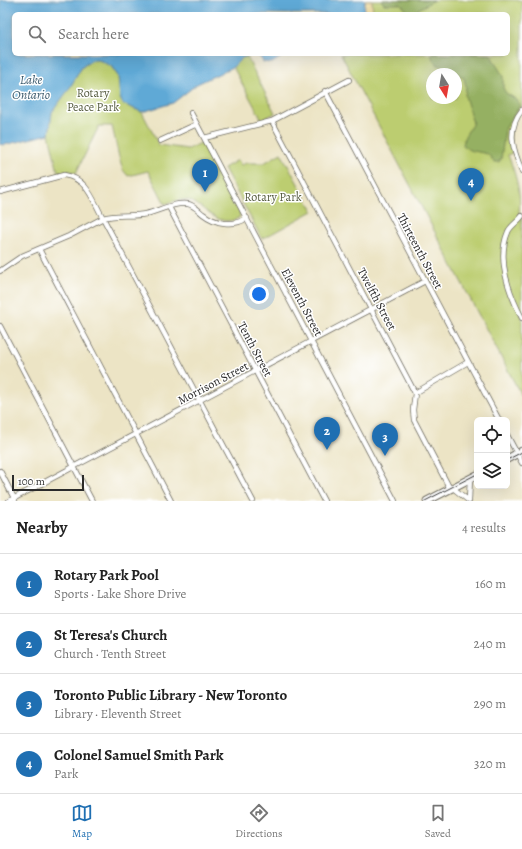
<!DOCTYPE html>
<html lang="en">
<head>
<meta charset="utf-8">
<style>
	:root { --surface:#fff; --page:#f2f2f2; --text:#222; --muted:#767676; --line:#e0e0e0; --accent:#1f6fb2 }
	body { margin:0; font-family:Alegreya,serif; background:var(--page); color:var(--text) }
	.controls { position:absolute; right:12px; bottom:12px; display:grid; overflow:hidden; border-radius:6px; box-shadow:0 4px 16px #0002 }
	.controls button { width:36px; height:36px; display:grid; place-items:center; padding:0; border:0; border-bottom:1px solid var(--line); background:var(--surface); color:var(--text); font:20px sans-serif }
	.compass { position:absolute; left:426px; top:68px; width:36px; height:36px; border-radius:50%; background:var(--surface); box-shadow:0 4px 16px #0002; rotate:169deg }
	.scale { position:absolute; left:12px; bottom:10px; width:72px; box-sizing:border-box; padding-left:4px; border:2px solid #2b2b2b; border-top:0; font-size:11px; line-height:14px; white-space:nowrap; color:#2b2b2b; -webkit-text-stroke:3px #fff; paint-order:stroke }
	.you { position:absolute; left:259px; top:294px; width:14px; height:14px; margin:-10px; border:3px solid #fff; border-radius:50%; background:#1a73e8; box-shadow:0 0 0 6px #1a73e833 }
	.badge { display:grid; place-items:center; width:26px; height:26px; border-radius:50%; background:var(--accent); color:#fff; font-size:13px; font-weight:700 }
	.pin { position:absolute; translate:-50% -33px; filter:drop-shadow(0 1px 2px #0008) }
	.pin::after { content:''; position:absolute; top:21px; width:14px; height:12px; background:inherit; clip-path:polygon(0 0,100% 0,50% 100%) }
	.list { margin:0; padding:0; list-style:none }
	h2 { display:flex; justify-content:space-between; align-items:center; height:52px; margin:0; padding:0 16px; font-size:17px }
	h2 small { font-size:13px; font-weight:400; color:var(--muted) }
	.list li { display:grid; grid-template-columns:26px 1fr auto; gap:12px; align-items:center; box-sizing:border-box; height:60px; padding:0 16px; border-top:1px solid var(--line) }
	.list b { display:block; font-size:15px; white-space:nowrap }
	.list p { margin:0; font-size:13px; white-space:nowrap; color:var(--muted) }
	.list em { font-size:13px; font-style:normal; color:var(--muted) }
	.icon { flex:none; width:22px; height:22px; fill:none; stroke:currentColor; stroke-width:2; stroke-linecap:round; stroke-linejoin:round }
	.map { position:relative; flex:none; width:522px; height:501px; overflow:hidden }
	.search { position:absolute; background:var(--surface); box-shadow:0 4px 16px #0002; left:12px; right:12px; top:12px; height:44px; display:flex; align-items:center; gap:10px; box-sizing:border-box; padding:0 14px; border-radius:6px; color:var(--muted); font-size:15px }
	.sheet { height:292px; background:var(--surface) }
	nav { display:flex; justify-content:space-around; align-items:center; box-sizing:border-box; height:56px; border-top:1px solid var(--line); background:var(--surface); font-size:11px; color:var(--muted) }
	nav a { display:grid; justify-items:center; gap:2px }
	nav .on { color:var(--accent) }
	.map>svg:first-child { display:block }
</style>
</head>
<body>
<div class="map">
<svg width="522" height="501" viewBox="0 0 522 501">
	<rect width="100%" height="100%" fill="#fff"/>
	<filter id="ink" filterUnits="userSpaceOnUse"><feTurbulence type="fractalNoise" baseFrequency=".025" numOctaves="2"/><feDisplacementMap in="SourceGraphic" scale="8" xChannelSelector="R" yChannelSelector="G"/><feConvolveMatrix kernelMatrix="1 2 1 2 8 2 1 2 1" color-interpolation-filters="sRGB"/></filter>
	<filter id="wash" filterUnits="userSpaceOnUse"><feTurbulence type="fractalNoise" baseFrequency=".012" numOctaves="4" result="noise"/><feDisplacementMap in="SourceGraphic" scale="16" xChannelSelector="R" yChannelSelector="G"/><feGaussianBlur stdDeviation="0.9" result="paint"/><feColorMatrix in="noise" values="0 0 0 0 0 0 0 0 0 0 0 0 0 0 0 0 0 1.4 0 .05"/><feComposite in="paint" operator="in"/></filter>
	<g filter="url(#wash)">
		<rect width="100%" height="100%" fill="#ece4c5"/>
		<!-- green -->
		<path fill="#bccd70" stroke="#747c4e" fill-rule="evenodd" d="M 365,0 L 522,0 L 522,106 C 510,120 508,136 512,153 L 508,155 C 515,172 522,194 519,212 L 522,217 L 522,397 L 341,54 L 508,54 L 508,14 L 364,14 ZM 432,74 L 456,74 L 456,98 L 432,98 Z
			M 247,57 L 275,113 L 262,120 L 233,67 L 242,58 Z
			M 92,60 L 99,60 L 111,66 L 118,76 L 120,98 L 123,104 L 142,112 L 159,145 L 188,149 L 203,142 L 238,209 L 240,214 L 239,218 C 215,229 205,204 187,200 C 180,199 172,202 165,204 L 148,171 L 128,176 L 123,170 L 119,157 L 112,126 L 99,126 L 76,173 L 68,171 L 58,172 L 49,134 L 52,112 L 69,89 L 82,67 Z
			M 281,153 L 313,211 L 262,239 L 224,168 L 238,160 L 241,165 L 246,163 L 264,163 Z"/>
		<!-- forest -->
		<path fill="#95b062" stroke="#606e46" d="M 381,0 L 434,0 L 412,13 L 407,11 L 401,4 L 384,4 Z
			M 432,54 L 490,54 L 503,76 L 503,88 L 506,93 L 517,100 L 520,105 L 505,129 L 501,159 L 499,162 L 494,162 L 488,154 L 469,150 L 463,145 L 465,136 L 473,123 L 465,96 L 466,86 L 464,78 L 450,68 L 438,65 L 432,57 Z"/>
		<!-- sand -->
		<path fill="#eeda9e" stroke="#8c8264" d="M 365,0 L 372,0 L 373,14 L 364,14 Z"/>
		<!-- water -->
		<path fill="#5ea9d6" stroke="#446a80" d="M 0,0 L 365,0 L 364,14 L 14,14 L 14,54 L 286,54 L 272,63 L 263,62 L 260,57 L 253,54 L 242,58 L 233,67 L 197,84 L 173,103 L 142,112 L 123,104 L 120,98 L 118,76 L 111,66 L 99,60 L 92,60 L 82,67 L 69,89 L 52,112 L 49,134 L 4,145 L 0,144 Z"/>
	</g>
	<g filter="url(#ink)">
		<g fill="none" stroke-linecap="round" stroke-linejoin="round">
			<!-- minor casing -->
			<g stroke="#6f6c61" stroke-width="6">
				<path id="minor" d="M 325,91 L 499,420
					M 522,110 C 506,130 513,150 522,171
					M 191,113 L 395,501
					M 272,121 L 415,393 L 413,410 L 414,420 L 450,489
					M 204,138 L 272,121 L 349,80
					M 160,141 L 197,124
					M 0,192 L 64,175 C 87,178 93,200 103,218 C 117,214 131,217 146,214 C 159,211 174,202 188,204 C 194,205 199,211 203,214 C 216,224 233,227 247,218
					M 169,207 L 324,501
					M 522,216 C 518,222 510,226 508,232 C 496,260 509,293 522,318
					M 39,249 L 171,501
					M 0,271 L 22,256 L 69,236 L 103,218 L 253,501
					M 0,326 L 92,501
					M 415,393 L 468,362
					M 507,435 L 522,463
					M 0,471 L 15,500
					M 453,488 L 469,501
					M 9,501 L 425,281
					M 469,501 L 470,478"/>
			</g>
			<!-- primary casing -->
			<g stroke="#6f6c61" stroke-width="9">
				<path id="primary" d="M 507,459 L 522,451
					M 427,501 L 477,475"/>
			</g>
			<!-- minor -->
			<use href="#minor" stroke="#fff" stroke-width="4.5"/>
			<!-- primary -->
			<use href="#primary" stroke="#fff" stroke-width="7"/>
			<!-- tram -->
			<path stroke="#2b2b2b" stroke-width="1" d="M 507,460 L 522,452
				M 425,501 L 477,474"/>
		</g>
	</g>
	<g text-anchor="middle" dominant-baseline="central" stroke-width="3" stroke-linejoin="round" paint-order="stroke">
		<!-- park labels -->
		<g font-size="12" fill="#565c40" stroke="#fff">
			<text x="93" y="93">Rotary<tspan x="93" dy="14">Peace Park</tspan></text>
			<text x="273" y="197">Rotary Park</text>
		</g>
		<!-- street labels -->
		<g font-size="12" fill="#2b2b2b" stroke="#fff">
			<text transform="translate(420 251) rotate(62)">Thirteenth Street</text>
			<text transform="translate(377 299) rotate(62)">Twelfth Street</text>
			<text transform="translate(302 302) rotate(62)">Eleventh Street</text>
			<text transform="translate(255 349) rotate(62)">Tenth Street</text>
			<text transform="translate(213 383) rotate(-28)">Morrison Street</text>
		</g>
		<!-- water labels -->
		<g font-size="13" font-style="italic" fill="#3f5d6f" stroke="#fff">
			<text x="31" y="79">Lake<tspan x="31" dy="15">Ontario</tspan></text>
		</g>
	</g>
</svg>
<div class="controls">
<button><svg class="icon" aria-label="locate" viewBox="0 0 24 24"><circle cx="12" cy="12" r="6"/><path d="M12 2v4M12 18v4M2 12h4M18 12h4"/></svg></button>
<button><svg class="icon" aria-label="layers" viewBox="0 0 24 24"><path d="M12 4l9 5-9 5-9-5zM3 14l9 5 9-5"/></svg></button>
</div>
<svg class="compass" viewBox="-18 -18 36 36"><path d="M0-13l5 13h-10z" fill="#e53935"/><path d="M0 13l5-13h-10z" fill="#767676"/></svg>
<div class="scale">100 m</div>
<div class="you"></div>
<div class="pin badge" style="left:205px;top:192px">1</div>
<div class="pin badge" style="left:327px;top:450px">2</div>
<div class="pin badge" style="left:385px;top:456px">3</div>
<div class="pin badge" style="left:471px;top:201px">4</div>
<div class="search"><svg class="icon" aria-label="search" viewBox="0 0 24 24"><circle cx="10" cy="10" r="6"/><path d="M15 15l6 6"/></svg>Search here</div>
</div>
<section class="sheet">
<h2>Nearby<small>4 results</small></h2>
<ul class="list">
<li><span class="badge">1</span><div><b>Rotary Park Pool</b><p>Sports · Lake Shore Drive</p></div><em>160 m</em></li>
<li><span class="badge">2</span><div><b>St Teresa's Church</b><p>Church · Tenth Street</p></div><em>240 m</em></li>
<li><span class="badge">3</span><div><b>Toronto Public Library - New Toronto</b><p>Library · Eleventh Street</p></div><em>290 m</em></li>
<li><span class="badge">4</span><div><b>Colonel Samuel Smith Park</b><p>Park</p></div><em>320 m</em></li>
</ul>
</section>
<nav>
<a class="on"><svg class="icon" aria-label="map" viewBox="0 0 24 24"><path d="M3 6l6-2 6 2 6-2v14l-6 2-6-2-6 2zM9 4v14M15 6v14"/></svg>Map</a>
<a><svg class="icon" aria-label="directions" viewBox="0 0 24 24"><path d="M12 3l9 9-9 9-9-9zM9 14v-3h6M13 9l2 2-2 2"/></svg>Directions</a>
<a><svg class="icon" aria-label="saved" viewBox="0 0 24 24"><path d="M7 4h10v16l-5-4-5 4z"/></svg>Saved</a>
</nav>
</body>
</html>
